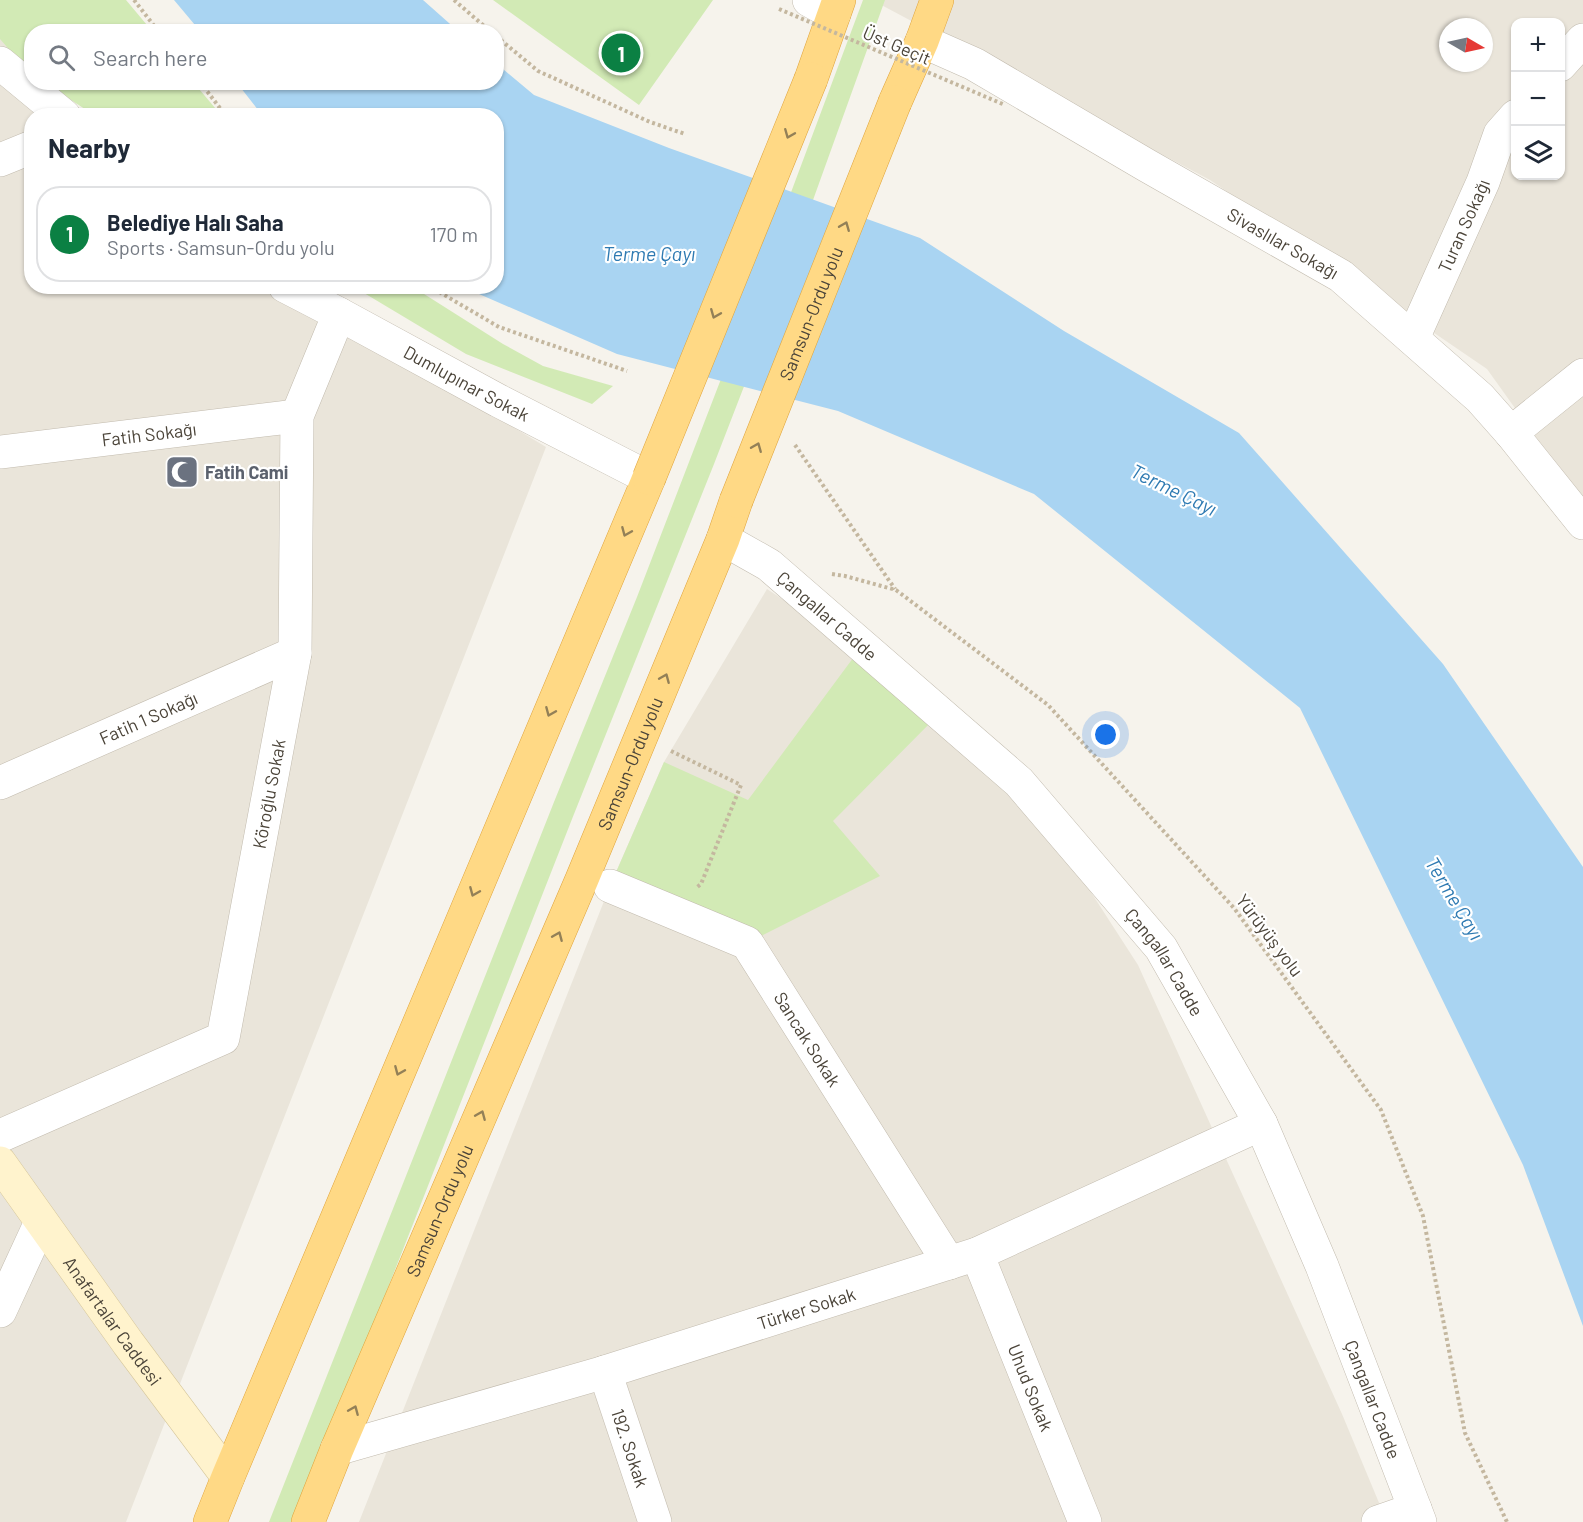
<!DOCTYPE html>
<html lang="en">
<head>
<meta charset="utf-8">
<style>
	:root { --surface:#fff; --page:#f2f2f3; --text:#1f2937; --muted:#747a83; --line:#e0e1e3; --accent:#0b8043 }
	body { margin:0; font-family:Barlow,sans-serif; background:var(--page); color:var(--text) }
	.controls { position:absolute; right:18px; top:18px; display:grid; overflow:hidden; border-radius:12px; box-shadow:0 2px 4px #0004 }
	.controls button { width:54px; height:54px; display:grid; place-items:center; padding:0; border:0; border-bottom:2px solid var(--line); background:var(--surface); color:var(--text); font:30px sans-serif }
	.compass { position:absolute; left:1439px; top:18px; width:54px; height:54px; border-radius:50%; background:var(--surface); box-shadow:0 2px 4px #0004; rotate:99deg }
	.you { position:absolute; left:1106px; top:735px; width:21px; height:21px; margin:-15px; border:4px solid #fff; border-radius:50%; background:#1a73e8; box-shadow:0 0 0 9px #1a73e833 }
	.badge { display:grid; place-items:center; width:39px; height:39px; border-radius:50%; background:var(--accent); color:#fff; font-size:20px; font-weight:700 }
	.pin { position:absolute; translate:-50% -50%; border:3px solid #fff; box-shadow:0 2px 6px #0006 }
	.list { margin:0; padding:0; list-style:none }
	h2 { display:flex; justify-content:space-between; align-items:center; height:78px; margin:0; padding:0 24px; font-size:26px }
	h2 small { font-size:20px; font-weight:400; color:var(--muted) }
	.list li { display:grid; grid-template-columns:39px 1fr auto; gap:18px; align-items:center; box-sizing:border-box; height:96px; margin:0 12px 12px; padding:0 12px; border:2px solid var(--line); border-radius:24px }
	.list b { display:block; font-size:22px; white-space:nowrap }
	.list p { margin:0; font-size:20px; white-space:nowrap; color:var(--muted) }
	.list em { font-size:20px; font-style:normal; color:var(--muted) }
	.icon { flex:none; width:33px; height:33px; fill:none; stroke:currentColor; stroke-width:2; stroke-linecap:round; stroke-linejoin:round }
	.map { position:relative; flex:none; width:1583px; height:1522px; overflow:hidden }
	.search { position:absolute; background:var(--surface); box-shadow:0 2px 4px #0004; left:24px; top:24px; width:480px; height:66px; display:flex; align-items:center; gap:15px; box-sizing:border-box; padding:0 21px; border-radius:24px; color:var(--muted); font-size:22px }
	.panel { position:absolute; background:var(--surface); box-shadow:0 2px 4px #0004; left:24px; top:108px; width:480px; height:186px; border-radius:24px }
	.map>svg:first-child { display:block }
</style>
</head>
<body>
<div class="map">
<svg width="1583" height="1522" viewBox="0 0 1583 1522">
	<rect width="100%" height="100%" fill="#f6f3ec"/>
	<!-- residential -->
	<path fill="#eae5da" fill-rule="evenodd" d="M 872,0 L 1583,0 L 1583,503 L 1487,369 L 1210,180 ZM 1516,22 L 1560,22 L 1560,176 L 1516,176 ZM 1448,27 L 1484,27 L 1484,63 L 1448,63 Z
		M 0,33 L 46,115 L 32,116 L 32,286 L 282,287 L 546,447 L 126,1522 L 0,1522 Z
		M 767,589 L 990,736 L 1138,965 L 1342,1414 L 1387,1522 L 359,1522 L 610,886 L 664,762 Z"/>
	<!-- green -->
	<path fill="#d2eab5" d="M 0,0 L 126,0 L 152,31 L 32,32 L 31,73 L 27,70 L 0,39 Z
		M 493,0 L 713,0 L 639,105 Z
		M 863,0 L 885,0 L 772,314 L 714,464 L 574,814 L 296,1522 L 269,1522 L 554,802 L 637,597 L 726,366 Z
		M 45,83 L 194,83 L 221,115 L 94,115 Z
		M 354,287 L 413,287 L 503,344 L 543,366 L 613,386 L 592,404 L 466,354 Z
		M 859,650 L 940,713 L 833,821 L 880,876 L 747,943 L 610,886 L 664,762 L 748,800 Z"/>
	<!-- water -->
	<path fill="#a9d4f2" d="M 174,0 L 423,0 L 458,31 L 200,31 Z
		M 497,64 L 534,95 L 669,148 L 920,238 L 1064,331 L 1239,433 L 1443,664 L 1583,867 L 1583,1326 L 1523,1165 L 1300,708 L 1034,494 L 838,411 L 617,354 L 479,294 L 466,287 L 496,286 L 496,116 L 262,115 L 237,83 L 496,82 Z"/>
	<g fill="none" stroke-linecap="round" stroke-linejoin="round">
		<!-- minor casing -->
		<g stroke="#c2bbae" stroke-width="34">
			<g id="minor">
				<path d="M 1560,65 L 1583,40"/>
				<path d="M 0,160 L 32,147"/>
				<path id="s1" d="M 1413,338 L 1483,182 L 1500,134 L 1516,116"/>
				<path d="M 1511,433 L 1583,375"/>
				<path id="s2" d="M 0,452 L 297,416"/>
				<path id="s3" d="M 0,783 L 295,653"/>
				<path id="s4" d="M 610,886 L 747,943 L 949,1263"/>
				<path id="s5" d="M 0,1136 L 223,1038 L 295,653 L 297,416 L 339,314"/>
				<path id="s6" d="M 977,1254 L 1085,1522"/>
				<path d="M 0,1311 L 41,1222"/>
				<path id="s7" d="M 605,1372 L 655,1522"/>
				<path id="s8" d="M 337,1449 L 605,1372 L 977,1254 L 1261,1124"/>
				<path d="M 1378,1522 L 1415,1509"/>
			</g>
		</g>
		<!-- tertiary casing -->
		<g stroke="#c2bbae" stroke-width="34">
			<g id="tertiary">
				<path d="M 809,0 L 834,14"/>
				<path id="s9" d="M 922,41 L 974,64 L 1146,165 L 1341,276 L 1480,398 L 1511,433 L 1583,523"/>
				<path d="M 0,63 L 64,116"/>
				<path id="s10" d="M 285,286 L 339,314 L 499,401 L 649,478"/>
				<path id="s11" d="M 723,539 L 769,565 L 1019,782 L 1161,948 L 1261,1124 L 1322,1266 L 1420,1522"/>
			</g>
		</g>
		<!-- secondary casing -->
		<g stroke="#d6c79b" stroke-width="34">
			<g id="secondary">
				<path id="s12" d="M 0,1163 L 128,1343 L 228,1477"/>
			</g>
		</g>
		<!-- trunk casing -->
		<g stroke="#e0a43c" stroke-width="34">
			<g id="trunk">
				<path d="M 811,79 L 839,0"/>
				<path d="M 895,102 L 922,41 L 937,0"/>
				<path d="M 210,1522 L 228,1477 L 649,478"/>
				<path id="s13" d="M 308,1522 L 337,1449 L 582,879 L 723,539 L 736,501"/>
			</g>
		</g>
		<!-- path -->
		<path stroke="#c4b79f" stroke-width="4" stroke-dasharray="3 3" stroke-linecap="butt" d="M 134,0 L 159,32
			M 454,0 L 491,32
			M 496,36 L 538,71 L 650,122 L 685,134
			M 200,82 L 226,116
			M 429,286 L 499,327 L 627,371
			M 795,445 L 895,589
			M 832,574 L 845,576 L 896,590 L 1048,705 L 1234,908 L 1381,1110 L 1423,1216 L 1465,1433 L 1507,1522
			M 671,751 L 741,785 L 701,884 L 696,888"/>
		<!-- minor -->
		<use href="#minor" stroke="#fff" stroke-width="33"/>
		<!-- tertiary -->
		<use href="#tertiary" stroke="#fff" stroke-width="33"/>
		<!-- secondary -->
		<use href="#secondary" stroke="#fff3cd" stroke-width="33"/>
		<!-- trunk -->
		<use href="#trunk" stroke="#ffd985" stroke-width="33"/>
		<!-- trunk-bridge casing -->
		<g stroke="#e0a43c" stroke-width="34" stroke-linecap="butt">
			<g id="trunk-bridge">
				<path d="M 649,478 L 811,79"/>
				<path id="s14" d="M 736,501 L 895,102"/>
			</g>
		</g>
		<!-- path-bridge -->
		<path stroke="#c4b79f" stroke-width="4" stroke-dasharray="3 3" stroke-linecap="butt" d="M 779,9 L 1005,105"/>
		<!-- trunk-bridge -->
		<use href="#trunk-bridge" stroke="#ffd985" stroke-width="33"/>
	</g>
	<!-- one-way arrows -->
	<defs><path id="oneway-chevron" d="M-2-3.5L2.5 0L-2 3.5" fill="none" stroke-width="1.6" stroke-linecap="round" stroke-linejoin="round" transform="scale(1.5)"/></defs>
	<g stroke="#938057">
		<use href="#oneway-chevron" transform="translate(789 134) rotate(112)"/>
		<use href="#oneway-chevron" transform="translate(845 226) rotate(-68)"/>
		<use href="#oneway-chevron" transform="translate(715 314) rotate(112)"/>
		<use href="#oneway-chevron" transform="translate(757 447) rotate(-68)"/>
		<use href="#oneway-chevron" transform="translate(626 532) rotate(113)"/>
		<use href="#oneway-chevron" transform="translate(665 678) rotate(-67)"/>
		<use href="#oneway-chevron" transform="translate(550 712) rotate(113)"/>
		<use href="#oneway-chevron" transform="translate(474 892) rotate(113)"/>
		<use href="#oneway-chevron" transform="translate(558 936) rotate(-67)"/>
		<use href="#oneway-chevron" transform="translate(399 1071) rotate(113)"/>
		<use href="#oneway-chevron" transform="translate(481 1115) rotate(-67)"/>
		<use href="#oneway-chevron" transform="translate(354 1410) rotate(-67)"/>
	</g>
	<!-- icons -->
	<defs>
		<g id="mosque-square" transform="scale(1.725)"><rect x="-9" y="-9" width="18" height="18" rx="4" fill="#6b7280" stroke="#fff"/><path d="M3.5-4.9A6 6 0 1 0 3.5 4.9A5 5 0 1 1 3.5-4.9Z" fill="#fff"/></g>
	</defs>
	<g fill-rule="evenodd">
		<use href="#mosque-square" x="182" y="472"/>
	</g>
	<g text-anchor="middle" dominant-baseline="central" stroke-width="4.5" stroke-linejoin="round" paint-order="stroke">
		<!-- street labels -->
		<g font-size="18" fill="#4b4439" stroke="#fff">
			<text transform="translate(897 45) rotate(23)">Üst Geçit</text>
			<text stroke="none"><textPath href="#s1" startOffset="123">Turan Sokağı</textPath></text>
			<text stroke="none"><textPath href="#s9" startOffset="414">Sivaslılar Sokağı</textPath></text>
			<text stroke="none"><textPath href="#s14" startOffset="202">Samsun-Ordu yolu</textPath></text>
			<text stroke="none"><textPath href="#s10" startOffset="206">Dumlupınar Sokak</textPath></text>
			<text stroke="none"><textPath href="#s2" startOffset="150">Fatih Sokağı</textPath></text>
			<text stroke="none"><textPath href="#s11" startOffset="130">Çangallar Cadde</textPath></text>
			<text stroke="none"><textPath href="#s3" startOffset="162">Fatih 1 Sokağı</textPath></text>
			<text stroke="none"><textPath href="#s13" startOffset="824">Samsun-Ordu yolu</textPath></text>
			<text stroke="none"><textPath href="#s5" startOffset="492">Köroğlu Sokak</textPath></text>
			<text transform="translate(1270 935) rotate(53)">Yürüyüş yolu</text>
			<text stroke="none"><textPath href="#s11" startOffset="616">Çangallar Cadde</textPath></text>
			<text stroke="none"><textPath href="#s4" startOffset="262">Sancak Sokak</textPath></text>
			<text stroke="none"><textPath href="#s13" startOffset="338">Samsun-Ordu yolu</textPath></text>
			<text stroke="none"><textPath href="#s8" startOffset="490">Türker Sokak</textPath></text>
			<text stroke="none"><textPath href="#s12" startOffset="194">Anafartalar Caddesi</textPath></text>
			<text stroke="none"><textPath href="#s6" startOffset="144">Uhud Sokak</textPath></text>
			<text stroke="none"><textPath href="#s11" startOffset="1102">Çangallar Cadde</textPath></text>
			<text stroke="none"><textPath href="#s7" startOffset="80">192. Sokak</textPath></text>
		</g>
		<!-- worship labels -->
		<g font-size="18" font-weight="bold" fill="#5b616d" stroke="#fff" text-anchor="start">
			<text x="205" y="472">Fatih Cami</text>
		</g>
		<!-- water labels -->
		<g font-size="20" font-style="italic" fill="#2e7ab2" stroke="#fff">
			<text x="649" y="253">Terme Çayı</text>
			<text transform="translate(1174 489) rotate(26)">Terme Çayı</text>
			<text transform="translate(1455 898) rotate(59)">Terme Çayı</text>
		</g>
	</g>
</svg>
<div class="controls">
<button>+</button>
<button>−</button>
<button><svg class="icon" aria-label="layers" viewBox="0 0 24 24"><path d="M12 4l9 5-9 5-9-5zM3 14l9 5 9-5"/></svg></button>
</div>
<svg class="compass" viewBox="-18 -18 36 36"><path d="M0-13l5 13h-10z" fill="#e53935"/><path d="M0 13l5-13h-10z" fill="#747a83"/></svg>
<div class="you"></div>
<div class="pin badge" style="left:621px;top:53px">1</div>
<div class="search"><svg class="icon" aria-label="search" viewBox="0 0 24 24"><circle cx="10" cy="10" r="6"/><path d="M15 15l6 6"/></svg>Search here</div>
<section class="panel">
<h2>Nearby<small></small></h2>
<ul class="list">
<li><span class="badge">1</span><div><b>Belediye Halı Saha</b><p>Sports · Samsun-Ordu yolu</p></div><em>170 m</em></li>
</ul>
</section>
</div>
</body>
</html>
